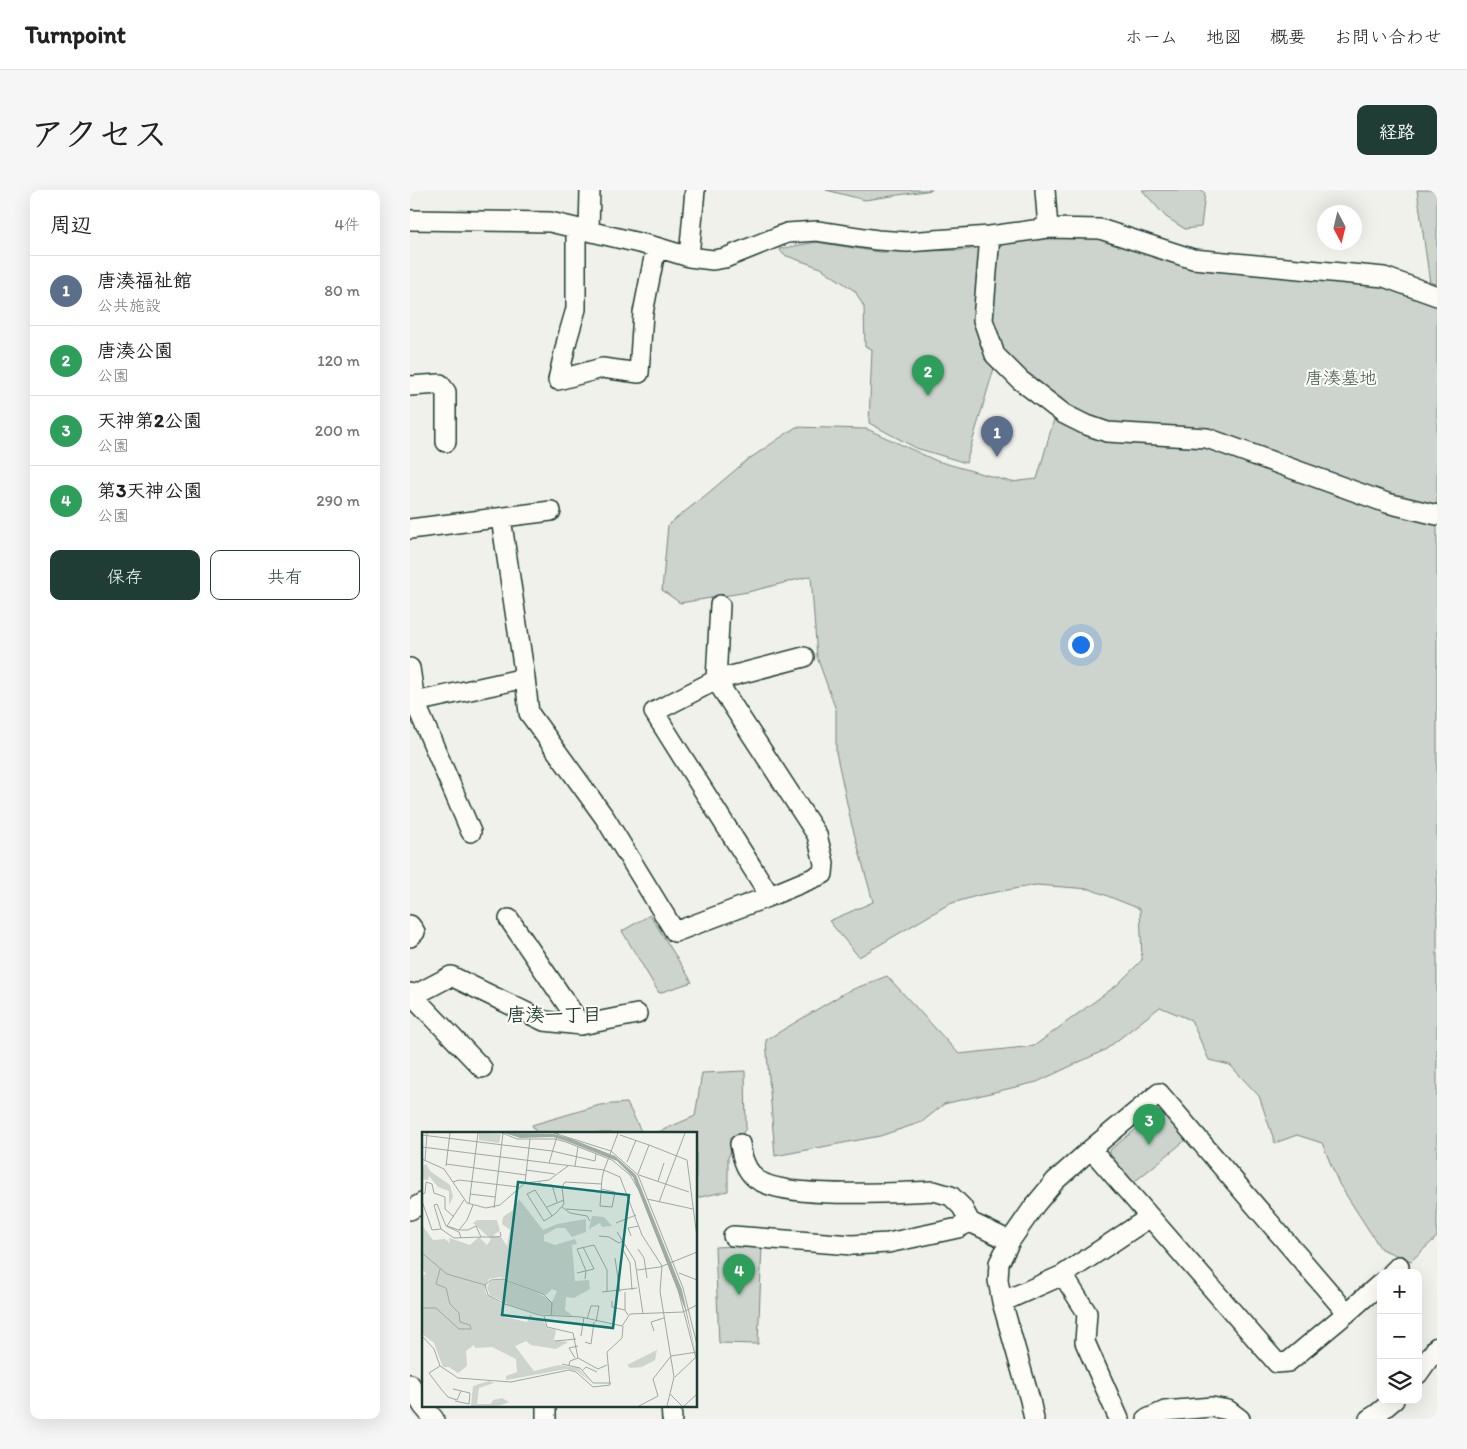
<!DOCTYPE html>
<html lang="ja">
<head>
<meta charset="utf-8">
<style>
	:root { --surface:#fff; --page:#f6f6f6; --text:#222; --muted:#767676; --line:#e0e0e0; --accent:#1f3d34 }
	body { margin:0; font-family:Itim,"Klee One",sans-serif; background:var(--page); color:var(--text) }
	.controls { position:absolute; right:15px; bottom:15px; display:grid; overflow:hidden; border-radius:10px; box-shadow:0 5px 20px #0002 }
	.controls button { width:45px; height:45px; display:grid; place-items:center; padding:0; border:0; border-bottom:1px solid var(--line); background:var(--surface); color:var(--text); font:25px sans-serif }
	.compass { position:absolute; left:907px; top:15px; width:45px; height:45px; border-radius:50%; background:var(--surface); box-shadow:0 5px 20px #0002; rotate:173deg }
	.you { position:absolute; left:670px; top:454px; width:18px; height:18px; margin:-12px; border:4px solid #fff; border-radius:50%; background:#1a73e8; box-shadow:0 0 0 8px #1a73e833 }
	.badge { display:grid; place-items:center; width:32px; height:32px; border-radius:50%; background:var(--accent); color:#fff; font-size:16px; font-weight:700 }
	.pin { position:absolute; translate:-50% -41px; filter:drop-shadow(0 1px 2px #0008) }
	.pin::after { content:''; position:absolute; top:26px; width:18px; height:15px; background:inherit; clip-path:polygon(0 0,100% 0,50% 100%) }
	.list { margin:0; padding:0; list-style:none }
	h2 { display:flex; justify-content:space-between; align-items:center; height:65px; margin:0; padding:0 20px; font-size:21px }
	h2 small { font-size:16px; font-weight:400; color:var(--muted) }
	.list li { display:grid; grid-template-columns:32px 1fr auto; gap:15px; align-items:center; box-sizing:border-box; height:70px; padding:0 20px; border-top:1px solid var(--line) }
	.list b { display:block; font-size:19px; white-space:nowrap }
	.list p { margin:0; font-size:16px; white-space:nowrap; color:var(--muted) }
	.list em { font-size:16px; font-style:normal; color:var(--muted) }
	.actions { display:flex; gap:10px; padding:15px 20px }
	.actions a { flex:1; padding:11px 0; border:1px solid var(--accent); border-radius:10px; text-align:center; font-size:18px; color:var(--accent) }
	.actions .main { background:var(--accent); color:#fff }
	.icon { flex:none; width:28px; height:28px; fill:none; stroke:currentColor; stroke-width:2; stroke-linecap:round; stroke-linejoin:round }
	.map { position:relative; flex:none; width:1027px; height:1229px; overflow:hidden; border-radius:10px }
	header { display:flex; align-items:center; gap:30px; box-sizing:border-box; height:70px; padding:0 25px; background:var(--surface); border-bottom:1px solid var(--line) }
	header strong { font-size:24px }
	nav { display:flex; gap:28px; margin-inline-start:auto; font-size:18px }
	.intro { display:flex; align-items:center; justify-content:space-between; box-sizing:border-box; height:120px; padding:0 30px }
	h1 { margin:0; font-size:35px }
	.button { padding:12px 22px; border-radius:10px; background:var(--accent); color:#fff; font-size:18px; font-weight:700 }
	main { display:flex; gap:30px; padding:0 30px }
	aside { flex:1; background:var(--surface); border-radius:10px; box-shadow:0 5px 20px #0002 }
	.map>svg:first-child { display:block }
</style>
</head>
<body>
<header>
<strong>Turnpoint</strong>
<nav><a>ホーム</a><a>地図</a><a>概要</a><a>お問い合わせ</a></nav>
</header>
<div class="intro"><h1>アクセス</h1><a class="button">経路</a></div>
<main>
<aside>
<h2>周辺<small>4件</small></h2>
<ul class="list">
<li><span class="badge" style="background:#5c6f8a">1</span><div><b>唐湊福祉館</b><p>公共施設</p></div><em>80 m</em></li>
<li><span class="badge" style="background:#2e9e5b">2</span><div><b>唐湊公園</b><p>公園</p></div><em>120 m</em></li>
<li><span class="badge" style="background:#2e9e5b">3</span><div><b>天神第2公園</b><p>公園</p></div><em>200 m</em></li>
<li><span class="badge" style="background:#2e9e5b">4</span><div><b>第3天神公園</b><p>公園</p></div><em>290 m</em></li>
</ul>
<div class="actions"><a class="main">保存</a><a>共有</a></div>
</aside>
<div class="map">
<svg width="1027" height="1229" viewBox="0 0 1027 1229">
	<rect width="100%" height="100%" fill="#f0f1eb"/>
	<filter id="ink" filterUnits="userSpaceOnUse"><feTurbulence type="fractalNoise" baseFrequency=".02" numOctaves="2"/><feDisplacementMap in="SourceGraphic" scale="10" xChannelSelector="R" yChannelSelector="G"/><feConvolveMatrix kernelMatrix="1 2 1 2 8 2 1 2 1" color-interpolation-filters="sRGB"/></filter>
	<g filter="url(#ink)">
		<!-- green -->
		<path fill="#cdd3cd" stroke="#768880" d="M 416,0 L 522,0 L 455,10 Z
			M 732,0 L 790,0 L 795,3 L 791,37 L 775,39 L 756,27 Z
			M 1007,0 L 1027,0 L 1027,96 L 1020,93 Z
			M 656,44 L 695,48 L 968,95 L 1000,103 L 1027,114 L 1027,320 L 869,269 L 701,236 L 660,219 L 607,179 L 574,169 L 584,178 L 556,273 L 506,258 L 459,233 L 462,159 L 455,157 L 454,117 L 445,101 L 411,78 L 374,65 L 369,59 L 406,52 L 469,62 L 555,60 Z
			M 644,229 L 696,247 L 798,257 L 1027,333 L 1027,1047 L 1001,1071 L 971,1059 L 929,994 L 912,953 L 887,945 L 865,953 L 849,906 L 820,875 L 799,870 L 781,830 L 750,817 L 695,860 L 627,892 L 534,914 L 512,932 L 470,946 L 365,966 L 356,850 L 436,802 L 477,786 L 549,864 L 624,856 L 707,795 L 732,770 L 730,719 L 680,699 L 626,695 L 570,705 L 539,714 L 449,767 L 419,731 L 463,712 L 441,632 L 426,562 L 426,520 L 407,467 L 401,386 L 338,402 L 270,413 L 252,400 L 258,335 L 297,304 L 336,271 L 386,237 L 457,239 L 527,271 L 601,292 L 627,289 Z
			M 240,725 L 282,792 L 249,803 L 212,741 Z
			M 335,881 L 336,938 L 318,967 L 318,1001 L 286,1008 L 286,943 L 246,943 L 285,926 L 292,883 Z
			M 217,913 L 232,943 L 126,943 L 122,935 L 190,915 Z
			M 747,922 L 756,922 L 777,949 L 723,993 L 700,966 L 700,960 Z
			M 352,1055 L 348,1154 L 309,1153 L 305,1057 Z"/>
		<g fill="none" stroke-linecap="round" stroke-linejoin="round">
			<!-- minor casing -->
			<g stroke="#1f3d34" stroke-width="22">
				<path id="minor" d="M 635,0 L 638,38
					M 0,30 L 140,32 L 246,57 L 279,67 L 303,70 L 315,68 L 377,43 L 407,41 L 467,50 L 497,52 L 580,46 L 638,38 L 690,39 L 783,69 L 974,87 L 1027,106
					M 166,38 L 166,119 L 157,150 L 148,190 L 192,178 L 229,183 L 233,123 L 246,57
					M 179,41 L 180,0
					M 580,46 L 573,130 L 585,165 L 610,190 L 654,224 L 674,234 L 697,242 L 797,248 L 977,313 L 1027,325
					M 279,67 L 285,0
					M 0,196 L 30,194 L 36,202 L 36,252
					M 91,328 L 115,488 L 119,523 L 195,628 L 265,742 L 360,706 L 413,684 L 414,673 L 407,645 L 306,490 L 310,415
					M 0,339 L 141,321
					M 0,478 L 5,512 L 61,642
					M 5,512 L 115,488
					M 360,706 L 244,522 L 306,490 L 394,467
					M 99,729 L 171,835
					M 0,735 L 5,742 L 0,747
					M 0,803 L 72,878
					M 3,806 L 41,786 L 134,831 L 171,835 L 227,824
					M 330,954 C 332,966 334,976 343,986 C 365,1011 489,1002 524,1001 L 541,1006 L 552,1017 L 560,1032 L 600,1051
					M 0,1020 L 14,1012
					M 323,1046 L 442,1055 L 478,1053 L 548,1038 L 560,1032
					M 982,1083 L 989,1076
					M 653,1085 L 677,1123 L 675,1152 L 709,1229
					M 592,1112 L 653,1085 L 740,1027
					M 937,1123 L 971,1093
					M 1008,1184 L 1027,1157
					M 0,1194 L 13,1216 L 24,1229
					M 136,1215 L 136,1229
					M 261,1215 L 262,1229
					M 624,1229 L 620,1210 L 592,1112 L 588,1090 L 589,1073 L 600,1051 L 625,1015 L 645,991 L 681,959 L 749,903 L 937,1123 L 878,1172 L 867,1173 L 681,959
					M 737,1229 L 755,1221 L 802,1217 L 818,1220 L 830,1229
					M 959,1229 L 967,1224 L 984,1210"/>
			</g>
			<!-- minor -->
			<use href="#minor" stroke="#fdfcf7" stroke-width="19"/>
		</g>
	</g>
	<g text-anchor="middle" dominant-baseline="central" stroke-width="4" stroke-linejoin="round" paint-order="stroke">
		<!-- park labels -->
		<g font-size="18" fill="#425b53" stroke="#fdfcf7">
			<text x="931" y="188">唐湊墓地</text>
		</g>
		<!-- neighbourhood labels -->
		<g font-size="19" font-weight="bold" fill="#1f3d34" stroke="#fdfcf7">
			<text x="144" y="824">唐湊一丁目</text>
		</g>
	</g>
	<!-- overview -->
	<g transform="translate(12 942)">
		<rect width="275" height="275" fill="#f0f1eb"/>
		<path d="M 57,1 L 79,2 L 77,11 L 57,8 ZM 4,32 L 8,39 L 28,53 L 31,65 L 27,73 L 27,59 L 16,55 L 7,44 L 6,48 L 0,47 L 0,35 ZM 97,67 L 121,98 L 135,92 L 164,87 L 164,100 L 150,105 L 143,96 L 135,96 L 122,103 L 122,109 L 133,113 L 153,107 L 155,112 L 150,113 L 153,149 L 167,148 L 168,157 L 152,166 L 144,165 L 143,178 L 151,184 L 116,182 L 88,173 L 68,163 L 65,155 L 68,149 L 81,147 L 118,162 L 130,170 L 135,159 L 130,157 L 124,163 L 79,145 L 67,147 L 63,157 L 64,162 L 82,173 L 82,185 L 105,190 L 108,182 L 113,188 L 121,188 L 125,196 L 134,198 L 132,208 L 146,210 L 134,217 L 109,213 L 104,209 L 93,214 L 112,239 L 137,233 L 156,236 L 168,249 L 155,239 L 144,237 L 84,248 L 84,244 L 95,240 L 94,227 L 70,215 L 53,216 L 52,213 L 44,219 L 45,234 L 36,241 L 27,235 L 21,235 L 12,211 L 0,202 L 0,144 L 4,142 L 0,137 L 0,93 L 11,108 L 23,107 L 28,111 L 27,106 L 48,113 L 57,105 L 65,113 L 69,107 L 51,91 L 55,88 L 75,88 L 78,99 L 71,103 L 79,105 L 85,114 L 88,98 L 80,92 L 81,85 L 91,78 ZM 170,84 L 182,85 L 190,94 L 180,95 L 178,91 L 167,97 ZM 235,218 L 233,228 L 220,235 L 208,236 L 205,233 ZM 67,249 L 72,251 L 57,256 L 55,272 L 69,272 L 71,268 L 80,266 L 87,270 L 77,274 L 49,274 L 51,254 Z" fill="#cdd3cd"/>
		<path d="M 83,1 L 132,2 L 147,6 L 193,24 L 214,43 L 260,158 L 275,227 L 263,177 L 211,45 L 195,29 L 144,9 L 131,5 L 98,6 Z" fill="#9faca4"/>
		<path fill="none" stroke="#9ca9a2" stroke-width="1" d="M 80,1 L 95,7 L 133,7 L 144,10 L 190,28 L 208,43 L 218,60 L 256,158 L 275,230M 132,1 L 189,19 L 216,43 L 261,156 L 275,213M 0,3 L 130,19 L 173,29 L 174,22M 198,3 L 227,13 L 216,42M 227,13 L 265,28 L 275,105M 0,15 L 182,38 L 196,1M 0,27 L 22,37 L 45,71 L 64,76 L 78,73 L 103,51 L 127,48 L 146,34M 3,29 L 5,1M 205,30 L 214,8M 127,31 L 136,1M 24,32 L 104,43M 24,34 L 28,1M 153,34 L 156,15M 104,38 L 133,42M 217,43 L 267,60M 116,49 L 120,54 L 130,53 L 135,70M 236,49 L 242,31M 31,50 L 37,48 L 97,55M 103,51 L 108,7M 179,57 L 193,60 L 190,75 L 178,74 L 180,47 L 181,42 L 182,38 L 198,45 L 220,103 L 240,134 L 238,159 L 252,245 L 245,274M 0,62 L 3,61 L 4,50 L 10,52 L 12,61 L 23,65 L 23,77 L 32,85M 48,62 L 73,65M 225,67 L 271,77M 42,68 L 25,94 L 37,98 L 45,88 L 51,73M 0,69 L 10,98 L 19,97 L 12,73 L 15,72 L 24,94 L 37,100 L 39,106M 237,70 L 263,1M 47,72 L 56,1M 125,75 L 142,68M 140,75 L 148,81 L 165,84 L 168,89M 72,76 L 81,1M 144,77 L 170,79M 130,84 L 113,58 L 105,62 L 122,89 L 130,84 L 134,81 L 142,72 L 140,55 L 143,50 L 180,52M 194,91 L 214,83M 19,97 L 32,106 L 59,105 L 54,94 L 46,98 L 37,98M 195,100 L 213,129 L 221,182M 177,104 L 187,105 L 197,111 L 201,109M 209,104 L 206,96 L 217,94M 59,105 L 75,105 L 79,104 L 78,100M 204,113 L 200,116 L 208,131 L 210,158M 216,117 L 222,126 L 225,146M 0,121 L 25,142 L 63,153 L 66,163 L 83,172 L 117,183 L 159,185 L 200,194 L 208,182 L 261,180 L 275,173M 193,126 L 198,160M 215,138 L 238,135 L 275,120M 155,141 L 172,137 L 161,115M 257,141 L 275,148M 163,147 L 164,139 L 155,117 L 172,113 L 185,138 L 185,160M 63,153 L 69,148 L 81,147 L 121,162 L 130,171 L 129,184M 180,160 L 215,156M 203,160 L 203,178M 190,169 L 190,175 L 203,178 L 206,183M 0,176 L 14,176 L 37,197 L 49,197 L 48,193 L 38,190 L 37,181 L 28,172 L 24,156 L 14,152 L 18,137M 122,184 L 125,195 L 151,201 L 156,226M 165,187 L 169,174 L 177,174 L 174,190M 232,199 L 229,190 L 242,186M 0,204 L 12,217 L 18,234 L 36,246 L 89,250 L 147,238 L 154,240 L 171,255 L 188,253 L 185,220 L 200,206 L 201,194M 159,204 L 162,185M 133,209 L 154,207M 163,210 L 169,212 L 172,190M 153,226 L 147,216 L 156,214M 140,232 L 158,236 L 171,251 L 189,251M 147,233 L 148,229 L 156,226 L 176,237 L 185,233M 18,234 L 7,241 L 19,257 L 26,265 L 35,268 L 39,259M 161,238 L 164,235 L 175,240M 253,245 L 273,226M 31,257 L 48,261 L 47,272 L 33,269M 248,262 L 260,274M 217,274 L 236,264 L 231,247 L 249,224 L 275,220M 262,274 L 275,262"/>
		<path fill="#0f766e" fill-opacity="0.15" stroke="#0f766e" stroke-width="2.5" d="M 96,50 L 207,63 L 191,196 L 80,183 Z"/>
		<rect width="275" height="275" fill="none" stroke="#1f3d34" stroke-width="2.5"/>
	</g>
</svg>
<div class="controls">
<button>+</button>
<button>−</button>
<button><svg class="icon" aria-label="layers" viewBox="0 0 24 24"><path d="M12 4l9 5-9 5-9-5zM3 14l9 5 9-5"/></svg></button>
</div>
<svg class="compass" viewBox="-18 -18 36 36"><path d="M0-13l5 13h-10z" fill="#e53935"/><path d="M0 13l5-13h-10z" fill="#767676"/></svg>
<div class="you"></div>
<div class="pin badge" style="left:587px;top:267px;background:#5c6f8a">1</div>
<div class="pin badge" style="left:518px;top:206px;background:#2e9e5b">2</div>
<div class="pin badge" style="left:739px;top:955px;background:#2e9e5b">3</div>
<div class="pin badge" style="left:329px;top:1105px;background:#2e9e5b">4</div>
</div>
</main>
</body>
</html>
